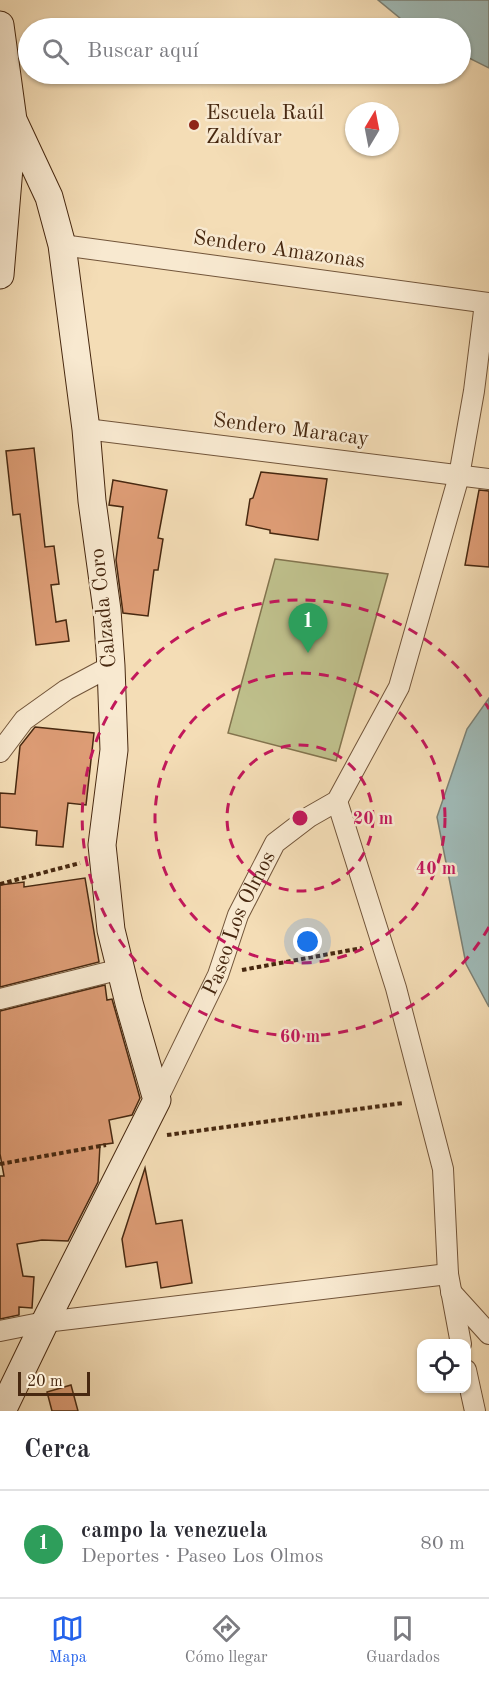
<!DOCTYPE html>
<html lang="es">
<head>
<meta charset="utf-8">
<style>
	:root { --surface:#fff; --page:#f7f7f7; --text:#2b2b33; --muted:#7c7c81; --line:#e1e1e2; --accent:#2563eb }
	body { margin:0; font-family:"Old Standard TT",serif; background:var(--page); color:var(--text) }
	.controls { position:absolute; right:18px; bottom:18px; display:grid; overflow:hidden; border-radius:12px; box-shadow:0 2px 4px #0004 }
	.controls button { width:54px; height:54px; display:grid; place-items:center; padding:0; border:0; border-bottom:2px solid var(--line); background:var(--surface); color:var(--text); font:30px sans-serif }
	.compass { position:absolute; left:345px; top:102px; width:54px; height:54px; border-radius:50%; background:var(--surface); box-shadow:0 2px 4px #0004; rotate:10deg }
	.scale { position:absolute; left:18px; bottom:15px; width:72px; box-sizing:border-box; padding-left:6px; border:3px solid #472810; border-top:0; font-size:16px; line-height:21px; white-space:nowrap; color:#472810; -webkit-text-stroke:4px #f8e9d0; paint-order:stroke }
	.you { position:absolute; left:308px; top:942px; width:21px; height:21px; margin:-15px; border:4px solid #fff; border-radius:50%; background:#1a73e8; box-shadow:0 0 0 9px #1a73e833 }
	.badge { display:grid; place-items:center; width:39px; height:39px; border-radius:50%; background:var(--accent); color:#fff; font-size:20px; font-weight:700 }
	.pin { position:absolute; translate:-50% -50px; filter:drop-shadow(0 2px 3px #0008) }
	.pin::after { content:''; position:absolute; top:32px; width:21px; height:18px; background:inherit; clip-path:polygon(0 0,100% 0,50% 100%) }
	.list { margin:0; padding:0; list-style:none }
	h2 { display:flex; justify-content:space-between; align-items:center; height:78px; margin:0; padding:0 24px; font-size:26px }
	h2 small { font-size:20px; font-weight:400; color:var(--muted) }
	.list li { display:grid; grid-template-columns:39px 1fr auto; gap:18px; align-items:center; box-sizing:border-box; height:108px; padding:0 24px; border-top:2px solid var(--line) }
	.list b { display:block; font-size:22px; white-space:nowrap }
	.list p { margin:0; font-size:20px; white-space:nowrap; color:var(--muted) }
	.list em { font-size:20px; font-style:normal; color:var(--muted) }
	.icon { flex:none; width:33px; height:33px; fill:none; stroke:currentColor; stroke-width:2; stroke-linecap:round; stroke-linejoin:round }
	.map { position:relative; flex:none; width:489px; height:1411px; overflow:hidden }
	.search { position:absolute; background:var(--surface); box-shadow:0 2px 4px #0004; left:18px; right:18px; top:18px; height:66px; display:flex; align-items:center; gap:15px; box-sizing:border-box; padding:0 21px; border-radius:33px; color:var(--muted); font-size:22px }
	.sheet { height:186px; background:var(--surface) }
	nav { display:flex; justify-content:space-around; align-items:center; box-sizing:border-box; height:84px; border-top:2px solid var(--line); background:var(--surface); font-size:16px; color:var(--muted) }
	nav a { display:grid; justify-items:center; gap:3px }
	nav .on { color:var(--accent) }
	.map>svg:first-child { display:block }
</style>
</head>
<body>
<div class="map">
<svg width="489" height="1411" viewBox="0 0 489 1411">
	<rect width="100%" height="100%" fill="#f4ddb6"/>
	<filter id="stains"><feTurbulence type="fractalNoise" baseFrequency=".00333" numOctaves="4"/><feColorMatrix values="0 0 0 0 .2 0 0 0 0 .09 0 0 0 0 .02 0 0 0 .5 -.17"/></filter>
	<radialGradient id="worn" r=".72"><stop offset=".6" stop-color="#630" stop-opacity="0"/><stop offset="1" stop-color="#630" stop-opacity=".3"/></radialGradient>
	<!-- green -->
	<path fill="#bfc08c" stroke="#83744e" stroke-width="1.5" d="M 275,559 L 388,574 L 336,761 L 228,733 Z"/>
	<!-- water -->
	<path fill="#9fbab7" stroke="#7c8074" stroke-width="1.5" d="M 378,0 L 489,0 L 489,68 L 461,54 L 460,28 L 412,28 Z
		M 489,698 L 489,1007 L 466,964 L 437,817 L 467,729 Z"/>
	<!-- building -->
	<path fill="#dd9c75" stroke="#472810" stroke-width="1.5" d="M 34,448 L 45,547 L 54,546 L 59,584 L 51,585 L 56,622 L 66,620 L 69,641 L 36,645 L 20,514 L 13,515 L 6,451 Z
		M 261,472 L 327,479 L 318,540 L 270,533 L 270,530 L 246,525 L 250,499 L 253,498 Z
		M 113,480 L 167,490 L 158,538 L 163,539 L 158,570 L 154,570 L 148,616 L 123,613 L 116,560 L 123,507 L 109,505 Z
		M 479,490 L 489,491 L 489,567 L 465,565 Z
		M 35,727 L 94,733 L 86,805 L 68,803 L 63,847 L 36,845 L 37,831 L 0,827 L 0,793 L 15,794 L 20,746 Z
		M 85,878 L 99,962 L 0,987 L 0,885 L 24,882 L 24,887 Z
		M 105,985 L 107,1000 L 112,999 L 140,1098 L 132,1115 L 109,1120 L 113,1143 L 100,1145 L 98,1182 L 68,1241 L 42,1240 L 17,1244 L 23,1276 L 34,1277 L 32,1308 L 19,1307 L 19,1315 L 0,1319 L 0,1176 L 4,1176 L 0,1154 L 0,1011 Z
		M 145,1168 L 156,1224 L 182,1220 L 192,1283 L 161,1288 L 157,1262 L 126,1267 L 122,1239 Z
		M 71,1385 L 78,1411 L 52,1411 L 47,1392 Z"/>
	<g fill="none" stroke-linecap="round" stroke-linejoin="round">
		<!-- street casing -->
		<g stroke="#72553a" stroke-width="22">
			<g id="street">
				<path d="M 62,245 L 489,303"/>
				<path d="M 86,429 L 489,479"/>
				<path d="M 0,752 L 24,720 L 66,690 L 111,666"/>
				<path d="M 337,801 L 396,988 L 443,1169 L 448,1274 L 461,1344"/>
				<path d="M 0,999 L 121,969"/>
				<path id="s1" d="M 157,1100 L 218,975 L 238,915 L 275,843 L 309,817 L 337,801 L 399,687 L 459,476 L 474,391 L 485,303"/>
				<path d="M 451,1292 L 489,1334"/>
				<path d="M 0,1331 L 45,1322 L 448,1274"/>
				<path d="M 466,1370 L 475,1411"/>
			</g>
		</g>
		<!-- secondary casing -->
		<g stroke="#472810" stroke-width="29">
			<path id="secondary" d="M 0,25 L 13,120 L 0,275
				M 2,1411 L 45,1322 L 157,1100 L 129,1003 L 111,930 L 102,845 L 114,750 L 111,666 L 107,610 L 92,501 L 86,429 L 62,245 L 49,197 L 13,120"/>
		</g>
		<!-- path -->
		<path stroke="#472810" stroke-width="4" stroke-dasharray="4.5 3" stroke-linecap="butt" d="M 0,884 L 80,863
			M 242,970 L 362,948
			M 167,1135 L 403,1103
			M 0,1164 L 106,1145"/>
		<!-- street -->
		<use href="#street" stroke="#f8e9d0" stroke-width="20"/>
		<!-- secondary -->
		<use href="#secondary" stroke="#f8e9d0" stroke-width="27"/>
	</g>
	<!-- distance rings -->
	<g fill="none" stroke="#c2185b" stroke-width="3" stroke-dasharray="10 8">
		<circle cx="300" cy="818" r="73"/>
		<circle cx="300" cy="818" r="145"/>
		<path d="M489 927A218 218 0 1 1 489 709"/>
	</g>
	<!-- markers -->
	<circle fill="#8f2418" stroke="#f8e9d0" stroke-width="2" cx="194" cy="125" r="6"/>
	<g text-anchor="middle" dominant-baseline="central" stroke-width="5" stroke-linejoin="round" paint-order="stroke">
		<!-- poi labels -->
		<g font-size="21" fill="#472810" stroke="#f8e9d0" text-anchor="start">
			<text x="206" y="113">Escuela Raúl<tspan x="206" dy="24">Zaldívar</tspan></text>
		</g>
		<!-- street labels -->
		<g font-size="21" fill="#472810" stroke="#f8e9d0">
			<text transform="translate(279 250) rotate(8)">Sendero Amazonas</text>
			<text transform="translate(291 430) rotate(7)">Sendero Maracay</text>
			<text transform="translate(104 608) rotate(-96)">Calzada Coro</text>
			<text stroke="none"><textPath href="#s1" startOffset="195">Paseo Los Olmos</textPath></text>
		</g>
	</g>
	<circle cx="300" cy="818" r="9" fill="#c2185b" stroke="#f8e9d0" stroke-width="3"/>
	<g font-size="18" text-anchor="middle" font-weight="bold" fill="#c2185b" stroke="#f8e9d0" stroke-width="5" stroke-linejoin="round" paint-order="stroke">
		<text x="373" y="824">20 m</text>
		<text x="436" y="874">40 m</text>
		<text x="300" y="1042">60 m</text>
	</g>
	<rect width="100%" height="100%" filter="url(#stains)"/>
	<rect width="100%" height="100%" fill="url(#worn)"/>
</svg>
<div class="controls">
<button><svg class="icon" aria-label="locate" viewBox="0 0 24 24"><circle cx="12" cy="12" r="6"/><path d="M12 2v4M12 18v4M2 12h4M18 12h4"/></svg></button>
</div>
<svg class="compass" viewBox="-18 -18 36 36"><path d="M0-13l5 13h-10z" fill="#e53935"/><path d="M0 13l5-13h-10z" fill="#7c7c81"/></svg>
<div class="scale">20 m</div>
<div class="you"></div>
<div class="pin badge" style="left:308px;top:653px;background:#2e9e5b">1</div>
<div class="search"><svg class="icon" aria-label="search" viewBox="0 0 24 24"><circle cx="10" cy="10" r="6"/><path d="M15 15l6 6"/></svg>Buscar aquí</div>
</div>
<section class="sheet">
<h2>Cerca<small></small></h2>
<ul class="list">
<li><span class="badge" style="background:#2e9e5b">1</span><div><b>campo la venezuela</b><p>Deportes · Paseo Los Olmos</p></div><em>80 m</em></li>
</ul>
</section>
<nav>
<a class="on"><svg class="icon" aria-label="map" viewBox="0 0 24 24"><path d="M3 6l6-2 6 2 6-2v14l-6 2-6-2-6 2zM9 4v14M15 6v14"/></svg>Mapa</a>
<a><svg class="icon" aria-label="directions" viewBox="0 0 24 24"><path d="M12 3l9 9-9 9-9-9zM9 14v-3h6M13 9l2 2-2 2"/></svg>Cómo llegar</a>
<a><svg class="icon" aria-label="saved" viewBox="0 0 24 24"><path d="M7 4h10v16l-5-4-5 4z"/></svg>Guardados</a>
</nav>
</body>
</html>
